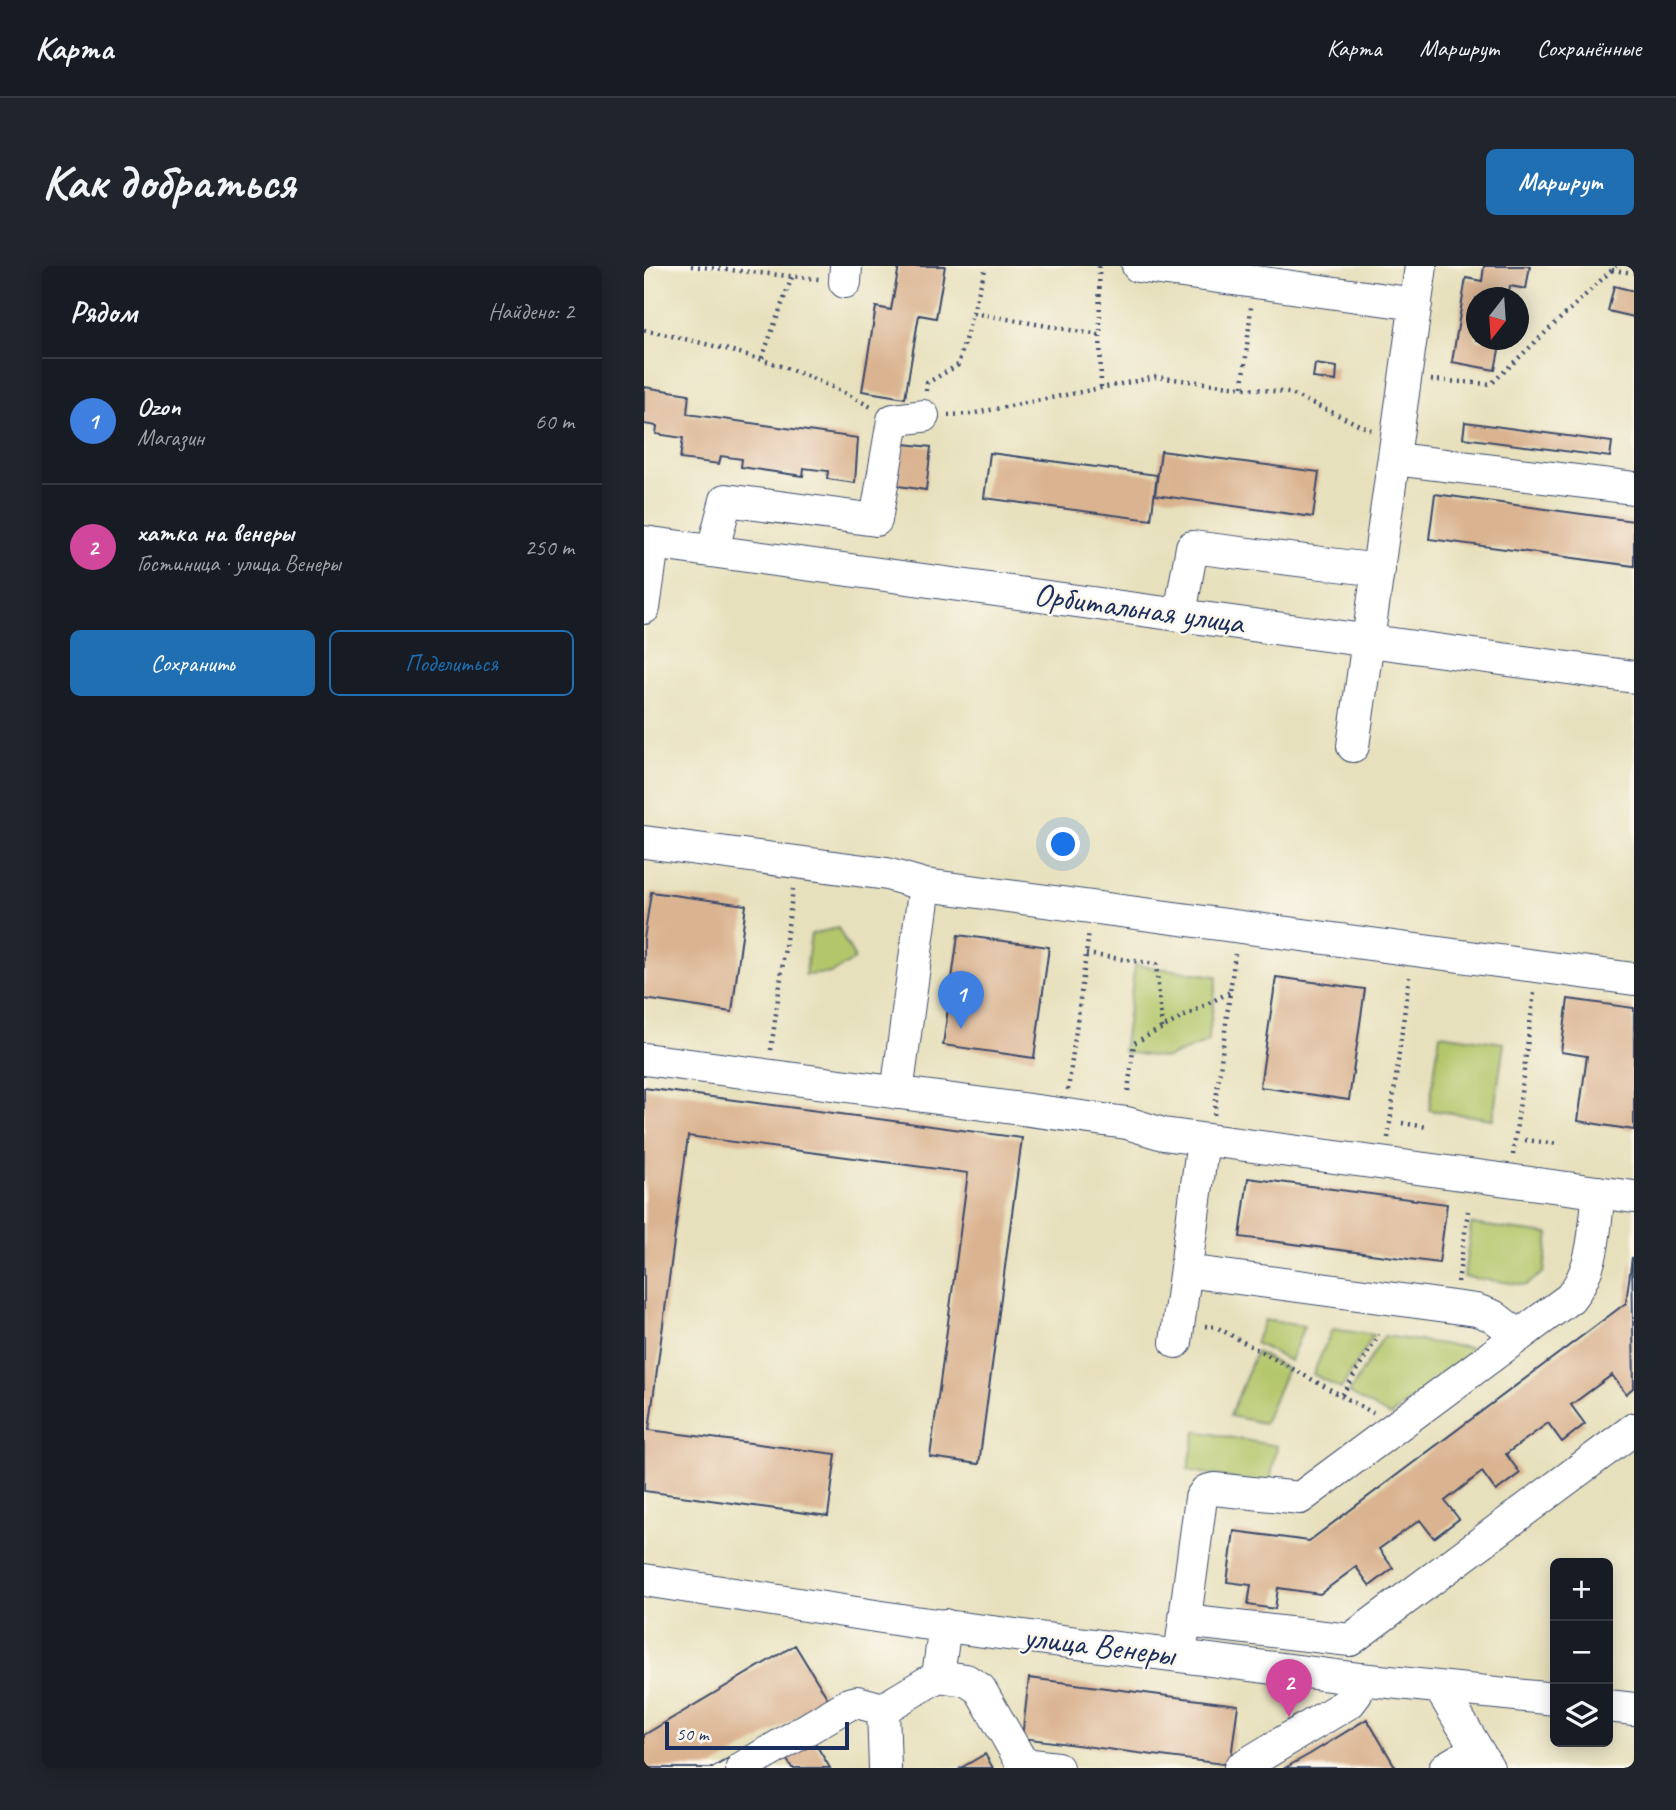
<!DOCTYPE html>
<html lang="ru">
<head>
<meta charset="utf-8">
<style>
	:root { --surface:#171b24; --page:#20242c; --text:#f1f3f6; --muted:#9ea1a6; --line:#363941; --accent:#1f6fb2 }
	body { margin:0; font-family:Caveat,sans-serif; background:var(--page); color:var(--text) }
	.controls { position:absolute; right:21px; bottom:21px; display:grid; overflow:hidden; border-radius:10px; box-shadow:0 4px 18px #0003 }
	.controls button { width:63px; height:63px; display:grid; place-items:center; padding:0; border:0; border-bottom:2px solid var(--line); background:var(--surface); color:var(--text); font:35px sans-serif }
	.compass { position:absolute; left:822px; top:21px; width:63px; height:63px; border-radius:50%; background:var(--surface); box-shadow:0 4px 18px #0003; rotate:197deg }
	.scale { position:absolute; left:21px; bottom:18px; width:184px; box-sizing:border-box; padding-left:7px; border:4px solid #1b2f5e; border-top:0; font-size:19px; line-height:24px; white-space:nowrap; color:#1b2f5e; -webkit-text-stroke:5px #fbf7ec; paint-order:stroke }
	.you { position:absolute; left:420px; top:579px; width:24px; height:24px; margin:-18px; border:5px solid #fff; border-radius:50%; background:#1a73e8; box-shadow:0 0 0 10px #1a73e833 }
	.badge { display:grid; place-items:center; width:46px; height:46px; border-radius:50%; background:var(--accent); color:#fff; font-size:23px; font-weight:700 }
	.pin { position:absolute; translate:-50% -58px; filter:drop-shadow(0 2px 4px #0008) }
	.pin::after { content:''; position:absolute; top:37px; width:24px; height:21px; background:inherit; clip-path:polygon(0 0,100% 0,50% 100%) }
	.list { margin:0; padding:0; list-style:none }
	h2 { display:flex; justify-content:space-between; align-items:center; height:91px; margin:0; padding:0 28px; font-size:30px }
	h2 small { font-size:23px; font-weight:400; color:var(--muted) }
	.list li { display:grid; grid-template-columns:46px 1fr auto; gap:21px; align-items:center; box-sizing:border-box; height:126px; padding:0 28px; border-top:2px solid var(--line) }
	.list b { display:block; font-size:26px; white-space:nowrap }
	.list p { margin:0; font-size:23px; white-space:nowrap; color:var(--muted) }
	.list em { font-size:23px; font-style:normal; color:var(--muted) }
	.actions { display:flex; gap:14px; padding:21px 28px }
	.actions a { flex:1; padding:16px 0; border:2px solid var(--accent); border-radius:10px; text-align:center; font-size:24px; color:var(--accent) }
	.actions .main { background:var(--accent); color:#fff }
	.icon { flex:none; width:38px; height:38px; fill:none; stroke:currentColor; stroke-width:2; stroke-linecap:round; stroke-linejoin:round }
	.map { position:relative; flex:none; width:990px; height:1502px; overflow:hidden; border-radius:10px }
	header { display:flex; align-items:center; gap:42px; box-sizing:border-box; height:98px; padding:0 35px; background:var(--surface); border-bottom:2px solid var(--line) }
	header strong { font-size:33px }
	nav { display:flex; gap:38px; margin-inline-start:auto; font-size:24px }
	.intro { display:flex; align-items:center; justify-content:space-between; box-sizing:border-box; height:168px; padding:0 42px }
	h1 { margin:0; font-size:49px }
	.button { padding:18px 32px; border-radius:10px; background:var(--accent); color:#fff; font-size:24px; font-weight:700 }
	main { display:flex; gap:42px; padding:0 42px }
	aside { flex:1; background:var(--surface); border-radius:10px; box-shadow:0 4px 18px #0003 }
	.map>svg:first-child { display:block }
</style>
</head>
<body>
<header>
<strong>Карта</strong>
<nav><a>Карта</a><a>Маршрут</a><a>Сохранённые</a></nav>
</header>
<div class="intro"><h1>Как добраться</h1><a class="button">Маршрут</a></div>
<main>
<aside>
<h2>Рядом<small>Найдено: 2</small></h2>
<ul class="list">
<li><span class="badge" style="background:#3f7fe0">1</span><div><b>Ozon</b><p>Магазин</p></div><em>60 m</em></li>
<li><span class="badge" style="background:#d1479c">2</span><div><b>хатка на венеры</b><p>Гостиница · улица Венеры</p></div><em>250 m</em></li>
</ul>
<div class="actions"><a class="main">Сохранить</a><a>Поделиться</a></div>
</aside>
<div class="map">
<svg width="990" height="1502" viewBox="0 0 990 1502">
	<rect width="100%" height="100%" fill="#fbf7ec"/>
	<filter id="ink" filterUnits="userSpaceOnUse"><feTurbulence type="fractalNoise" baseFrequency=".0143" numOctaves="2"/><feDisplacementMap in="SourceGraphic" scale="14" xChannelSelector="R" yChannelSelector="G"/><feConvolveMatrix kernelMatrix="1 2 1 2 8 2 1 2 1" color-interpolation-filters="sRGB"/></filter>
	<filter id="wash" filterUnits="userSpaceOnUse"><feTurbulence type="fractalNoise" baseFrequency=".00686" numOctaves="4" result="noise"/><feDisplacementMap in="SourceGraphic" scale="28" xChannelSelector="R" yChannelSelector="G"/><feGaussianBlur stdDeviation="1.57" result="paint"/><feColorMatrix in="noise" values="0 0 0 0 0 0 0 0 0 0 0 0 0 0 0 0 0 1.4 0 .05"/><feComposite in="paint" operator="in"/></filter>
	<g filter="url(#wash)">
		<rect width="100%" height="100%" fill="#e7e0bc"/>
		<!-- green -->
		<path fill="#b4c66a" stroke="#687a64" stroke-width="2" d="M 194,662 L 211,693 L 188,707 L 161,709 L 167,668 Z
			M 491,699 L 573,710 L 564,776 L 522,792 L 479,786 Z
			M 796,768 L 860,777 L 849,853 L 785,844 Z
			M 827,958 L 905,968 L 900,1006 L 882,1019 L 820,1011 Z
			M 620,1054 L 660,1060 L 646,1095 L 611,1077 Z
			M 688,1063 L 730,1069 L 697,1123 L 669,1108 Z
			M 740,1070 L 835,1083 L 746,1150 L 705,1127 Z
			M 612,1086 L 643,1103 L 620,1157 L 586,1150 Z
			M 552,1165 L 633,1180 L 625,1220 L 544,1204 Z"/>
		<g id="blocks">
			<!-- building -->
			<path fill="#dab390" d="M 255,0 L 301,0 L 292,52 L 275,49 L 261,132 L 218,125 L 232,41 L 247,44 Z
				M 840,0 L 886,0 L 882,23 L 866,20 L 864,32 L 832,32 L 832,74 L 857,74 L 851,104 L 808,96 L 822,12 L 838,15 Z
				M 970,20 L 990,25 L 990,51 L 964,45 Z
				M 671,98 L 693,101 L 692,115 L 669,112 Z
				M 0,121 L 45,128 L 43,148 L 214,172 L 211,217 L 183,213 L 184,205 L 160,202 L 159,210 L 97,201 L 98,193 L 77,190 L 75,198 L 36,193 L 39,172 L 12,168 L 13,160 L 0,158 Z
				M 821,156 L 968,176 L 966,191 L 819,172 Z
				M 260,178 L 287,181 L 282,224 L 254,220 Z
				M 517,185 L 675,206 L 669,251 L 511,229 Z
				M 346,187 L 513,209 L 507,254 L 340,232 Z
				M 791,228 L 990,255 L 990,300 L 785,273 Z
				M 7,626 L 102,639 L 88,746 L 0,733 L 0,673 Z
				M 314,669 L 405,681 L 390,792 L 299,779 Z
				M 632,711 L 721,723 L 705,834 L 616,821 Z
				M 924,733 L 990,742 L 990,864 L 934,855 L 943,790 L 917,786 Z
				M 0,822 L 378,872 L 335,1198 L 286,1191 L 324,907 L 44,870 L 5,1164 L 192,1188 L 184,1250 L 0,1225 Z
				M 604,912 L 803,938 L 795,997 L 596,971 Z
				M 988,991 L 990,1121 L 982,1128 L 968,1109 L 927,1139 L 941,1158 L 918,1176 L 904,1157 L 862,1188 L 876,1207 L 852,1225 L 838,1206 L 801,1235 L 815,1253 L 790,1272 L 776,1254 L 735,1283 L 749,1302 L 726,1320 L 712,1301 L 676,1328 L 634,1322 L 631,1343 L 604,1339 L 607,1319 L 583,1316 L 590,1265 L 665,1275 L 982,1037 Z
				M 151,1379 L 184,1433 L 68,1502 L 0,1502 L 0,1469 Z
				M 385,1412 L 594,1439 L 586,1499 L 378,1472 Z
				M 723,1453 L 752,1502 L 641,1502 L 666,1488 Z
				M 168,1472 L 186,1502 L 148,1502 L 140,1489 Z
				M 341,1488 L 349,1502 L 317,1502 Z"/>
		</g>
	</g>
	<g filter="url(#ink)">
		<use href="#blocks" fill-opacity="0" stroke="#3a4a6c" stroke-width="2"/>
		<g fill="none" stroke-linecap="round" stroke-linejoin="round">
			<!-- minor casing -->
			<g stroke="#3a4a6c" stroke-width="34">
				<path id="minor" d="M 494,0 L 772,38
					M 201,16 L 202,0
					M 751,193 L 990,222
					M 0,276 L 990,411
					M 69,283 L 82,234 L 232,254 L 249,154 L 279,150
					M 0,342 L 9,278
					M 536,348 L 548,281 L 735,304
					M 709,480 L 777,0
					M 0,576 L 243,608 L 281,619 L 990,713
					M 0,793 L 483,857 L 519,868 L 990,931
					M 253,827 L 281,619
					M 542,1005 L 832,1044 L 849,1050 L 875,1070
					M 532,1076 L 559,874
					M 0,1314 L 270,1356 L 716,1413 L 911,1433
					M 541,1355 L 706,1374 L 990,1163
					M 536,1390 L 557,1232 L 562,1225 L 570,1223 L 656,1232 L 926,1032 C 951,1002 950,964 955,926
					M 294,1410 L 322,1414 L 336,1423 L 381,1502
					M 796,1422 L 844,1502
					M 964,1440 L 990,1443
					M 379,1498 L 413,1502
					M 98,1502 L 205,1438 L 213,1436 L 239,1443
					M 241,1502 L 239,1443 L 294,1410 L 301,1359
					M 596,1502 L 706,1436 L 712,1428 L 716,1413
					M 801,1502 L 832,1484"/>
			</g>
			<!-- path -->
			<path stroke="#3a4a6c" stroke-width="4.5" stroke-dasharray="2 5" stroke-linecap="butt" d="M 47,0 L 175,13
				M 455,0 L 457,122
				M 968,4 L 990,7
				M 329,47 L 455,69
				M 0,64 C 84,82 150,98 227,141
				M 118,92 L 148,11
				M 787,114 L 847,118 L 972,0
				M 599,120 L 607,41
				M 282,125 L 283,117 L 314,99 L 342,0
				M 304,149 L 326,148 L 512,111 L 645,127 L 727,164
				M 442,688 L 512,698 L 518,762
				M 127,784 L 149,623
				M 424,824 L 445,666
				M 484,825 L 490,777 L 586,726
				M 570,849 L 591,688
				M 758,857 L 783,861
				M 744,872 L 765,711
				M 881,874 L 915,878
				M 869,889 L 890,727
				M 814,1016 L 824,945
				M 561,1060 L 572,1061 L 729,1147
				M 698,1129 L 735,1069"/>
			<!-- minor -->
			<use href="#minor" stroke="#fff" stroke-width="32"/>
		</g>
	</g>
	<g text-anchor="middle" dominant-baseline="central" stroke-width="5" stroke-linejoin="round" paint-order="stroke">
		<!-- street labels -->
		<g font-size="33" fill="#1b2f5e" stroke="#fbf7ec">
			<text transform="translate(495 342) rotate(8)">Орбитальная улица</text>
			<text transform="translate(455 1379) rotate(7)">улица Венеры</text>
		</g>
	</g>
</svg>
<div class="controls">
<button>+</button>
<button>−</button>
<button><svg class="icon" aria-label="layers" viewBox="0 0 24 24"><path d="M12 4l9 5-9 5-9-5zM3 14l9 5 9-5"/></svg></button>
</div>
<svg class="compass" viewBox="-18 -18 36 36"><path d="M0-13l5 13h-10z" fill="#e53935"/><path d="M0 13l5-13h-10z" fill="#9ea1a6"/></svg>
<div class="scale">50 m</div>
<div class="you"></div>
<div class="pin badge" style="left:317px;top:763px;background:#3f7fe0">1</div>
<div class="pin badge" style="left:645px;top:1451px;background:#d1479c">2</div>
</div>
</main>
</body>
</html>
